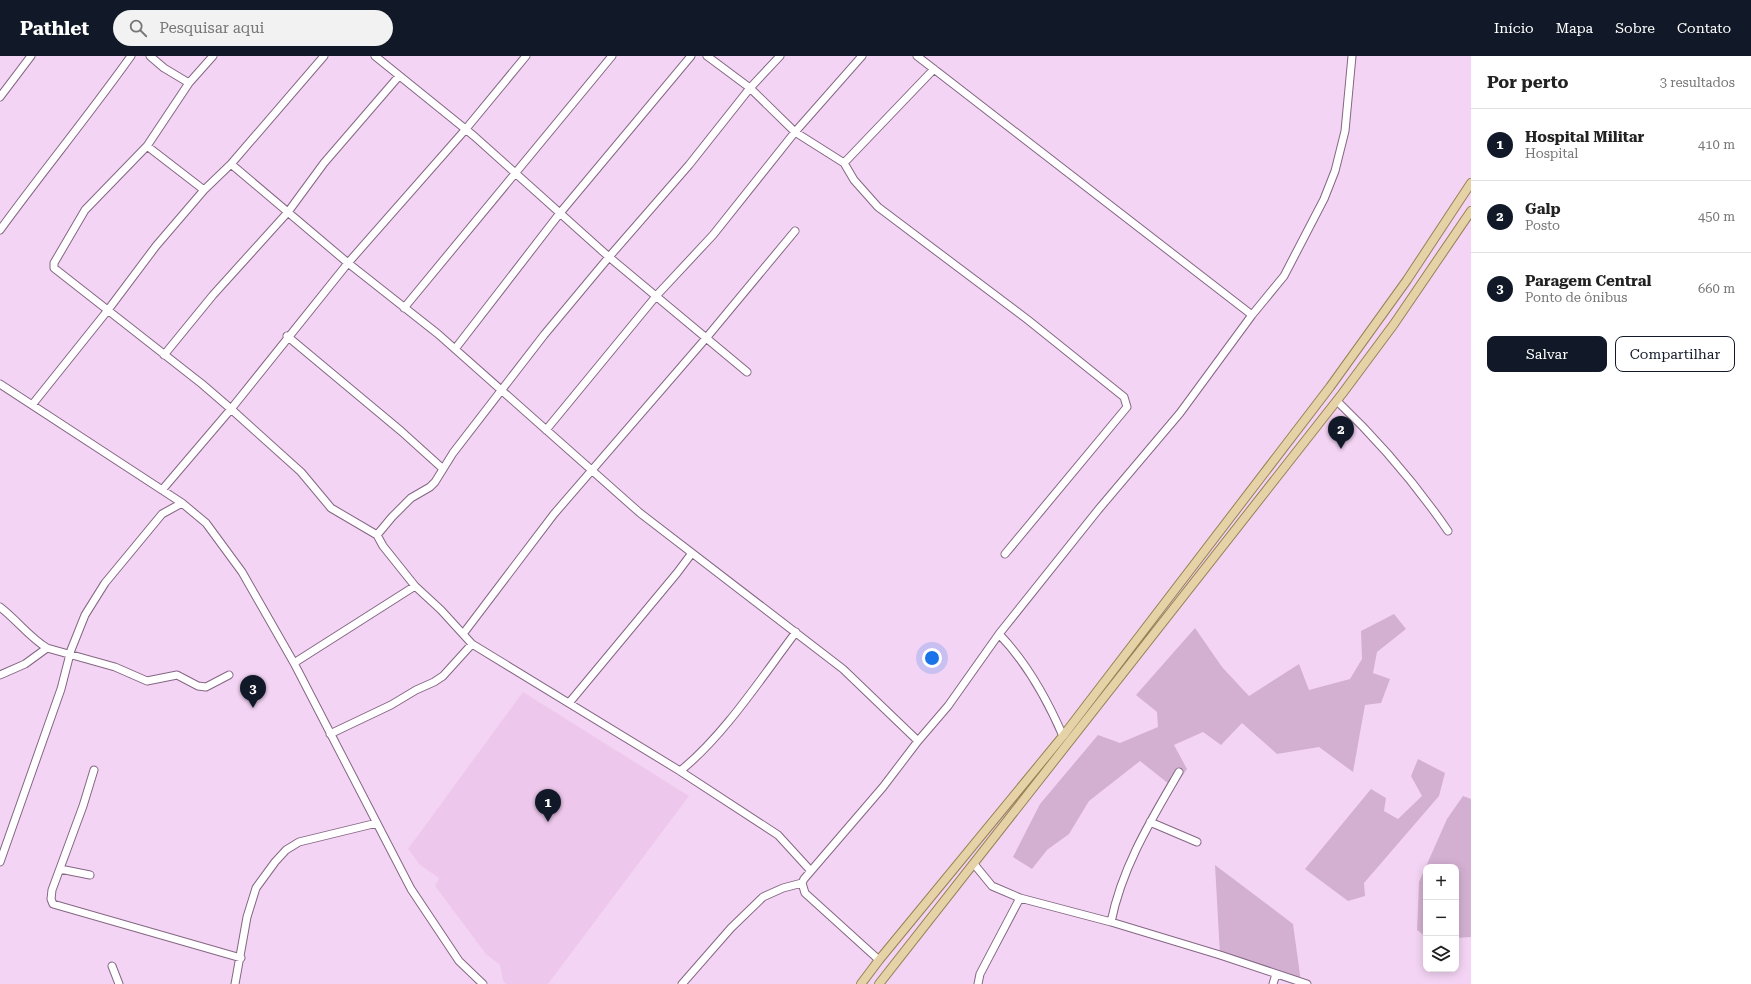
<!DOCTYPE html>
<html lang="pt">
<head>
<meta charset="utf-8">
<style>
	:root { --surface:#fff; --page:#f2f2f2; --text:#222; --muted:#767676; --line:#e0e0e0; --accent:#111827 }
	body { margin:0; font-family:"Roboto Serif",serif; background:var(--page); color:var(--text) }
	.controls { position:absolute; right:12px; bottom:12px; display:grid; overflow:hidden; border-radius:8px; box-shadow:0 2px 10px #0003 }
	.controls button { width:36px; height:36px; display:grid; place-items:center; padding:0; border:0; border-bottom:1px solid var(--line); background:var(--surface); color:var(--text); font:20px sans-serif }
	.you { position:absolute; left:932px; top:602px; width:14px; height:14px; margin:-10px; border:3px solid #fff; border-radius:50%; background:#1a73e8; box-shadow:0 0 0 6px #1a73e833 }
	.badge { display:grid; place-items:center; width:26px; height:26px; border-radius:50%; background:var(--accent); color:#fff; font-size:13px; font-weight:700 }
	.pin { position:absolute; translate:-50% -33px; filter:drop-shadow(0 1px 2px #0008) }
	.pin::after { content:''; position:absolute; top:21px; width:14px; height:12px; background:inherit; clip-path:polygon(0 0,100% 0,50% 100%) }
	.list { margin:0; padding:0; list-style:none }
	h2 { display:flex; justify-content:space-between; align-items:center; height:52px; margin:0; padding:0 16px; font-size:17px }
	h2 small { font-size:13px; font-weight:400; color:var(--muted) }
	.list li { display:grid; grid-template-columns:26px 1fr auto; gap:12px; align-items:center; box-sizing:border-box; height:72px; padding:0 16px; border-top:1px solid var(--line) }
	.list b { display:block; font-size:15px; white-space:nowrap }
	.list p { margin:0; font-size:13px; white-space:nowrap; color:var(--muted) }
	.list em { font-size:13px; font-style:normal; color:var(--muted) }
	.actions { display:flex; gap:8px; padding:12px 16px }
	.actions a { flex:1; padding:9px 0; border:1px solid var(--accent); border-radius:8px; text-align:center; font-size:14px; color:var(--accent) }
	.actions .main { background:var(--accent); color:#fff }
	.icon { flex:none; width:22px; height:22px; fill:none; stroke:currentColor; stroke-width:2; stroke-linecap:round; stroke-linejoin:round }
	.map { position:relative; flex:none; width:1471px; height:928px; overflow:hidden }
	header { display:flex; align-items:center; gap:24px; box-sizing:border-box; height:56px; padding:0 20px; background:var(--accent); color:#fff }
	header strong { font-size:19px }
	nav { display:flex; gap:22px; margin-inline-start:auto; font-size:14px }
	.search { width:280px; height:36px; background:var(--page); display:flex; align-items:center; gap:10px; box-sizing:border-box; padding:0 14px; border-radius:22px; color:var(--muted); font-size:15px }
	main { display:flex }
	aside { flex:1; background:var(--surface) }
	.map>svg:first-child { display:block }
</style>
</head>
<body>
<header>
<strong>Pathlet</strong>
<div class="search"><svg class="icon" aria-label="search" viewBox="0 0 24 24"><circle cx="10" cy="10" r="6"/><path d="M15 15l6 6"/></svg>Pesquisar aqui</div>
<nav><a>Início</a><a>Mapa</a><a>Sobre</a><a>Contato</a></nav>
</header>
<main>
<div class="map">
<svg width="1471" height="928" viewBox="0 0 1471 928">
	<rect width="100%" height="100%" fill="#f4d4f4"/>
	<!-- built -->
	<path fill="#edc7ec" d="M 523,636 L 689,740 L 548,928 L 506,928 L 503,925 L 500,909 L 486,898 L 435,830 L 439,822 L 420,809 L 408,793 Z"/>
	<!-- green -->
	<path fill="#d3b0d2" d="M 1394,558 L 1406,573 L 1377,596 L 1373,617 L 1390,623 L 1381,647 L 1365,649 L 1353,716 L 1319,691 L 1277,698 L 1242,667 L 1221,689 L 1203,676 L 1174,689 L 1187,713 L 1174,732 L 1140,705 L 1089,745 L 1069,778 L 1047,794 L 1032,813 L 1013,801 L 1040,748 L 1098,679 L 1120,687 L 1158,671 L 1157,656 L 1136,639 L 1195,572 L 1222,611 L 1249,640 L 1299,608 L 1309,634 L 1350,623 L 1362,603 L 1361,575 Z
		M 1418,703 L 1445,717 L 1439,740 L 1364,827 L 1365,840 L 1348,845 L 1305,813 L 1371,733 L 1386,742 L 1384,755 L 1398,763 L 1422,740 L 1411,720 Z
		M 1463,740 L 1471,743 L 1471,881 L 1456,882 L 1456,811 L 1426,811 L 1426,881 L 1417,874 L 1419,826 L 1447,763 Z
		M 1215,809 L 1293,868 L 1301,926 L 1220,899 Z"/>
	<g fill="none" stroke-linecap="round" stroke-linejoin="round">
		<!-- minor casing -->
		<g stroke="#846783" stroke-width="9">
			<path id="minor" d="M 150,0 L 164,12 L 189,27
				M 213,0 L 189,27 L 147,90 L 85,154 L 54,207 L 54,212 L 202,328 L 231,353 L 301,416 L 331,452 L 377,479 L 383,490 L 415,530 L 441,554 L 472,588 L 680,715 L 778,779 L 810,814
				M 375,0 L 474,80 L 609,201 L 747,316
				M 707,0 L 750,32 L 795,76 L 844,107 L 854,124 L 878,151 L 1028,264 L 1124,341 L 1127,351 L 1005,498
				M 917,0 L 1252,259
				M 0,41 L 31,0
				M 147,90 L 204,134
				M 844,107 L 934,13
				M 231,108 L 348,207 L 438,278 L 640,457 L 843,613 L 918,685
				M 0,174 C 43,115 89,59 131,0
				M 404,252 L 612,0
				M 287,280 L 401,375 L 442,412
				M 455,293 L 560,157 L 691,0
				M 164,299 L 213,239 L 288,156 L 324,107 L 399,20
				M 0,328 L 182,447 L 206,467 L 242,516 L 294,607 L 411,833 L 459,905 L 483,928
				M 1337,345 C 1379,385 1415,427 1448,475
				M 32,349 L 108,254 L 156,190 L 204,134 L 231,108 L 324,0
				M 546,374 L 657,239 L 713,179 L 795,76 L 862,0
				M 162,434 L 231,353 L 348,207 L 465,74 L 526,0
				M 377,479 L 392,461 L 411,442 L 430,431 L 435,426 L 453,397 L 544,279 L 609,201 L 689,109 L 750,32 L 780,0
				M 0,551 C 17,564 29,581 47,592 L 115,611 L 147,625 L 177,619 L 198,630 L 206,631 L 229,619
				M 463,578 L 554,458 L 707,281 L 795,175
				M 999,578 C 1027,607 1047,643 1063,680
				M 294,607 L 415,530
				M 0,619 L 25,608 L 47,592
				M 569,647 L 677,517 L 692,497
				M 330,678 L 391,649 L 416,634 L 434,626 L 443,620 L 472,588
				M 94,714 L 83,750 L 52,834 L 51,843 L 53,848 L 241,902
				M 680,715 C 723,681 762,621 796,576
				M 1150,766 L 1197,786
				M 0,806 L 61,633 L 71,594 L 85,559 L 105,527 L 162,458 L 182,447
				M 974,808 L 992,830 L 1020,842 L 1111,866 L 1220,899 L 1307,928
				M 60,813 L 90,819
				M 1111,866 C 1122,811 1151,764 1179,716
				M 879,904 L 805,837 L 802,827 L 804,823 L 883,731 L 918,685 L 948,650 L 999,578 L 1098,454 L 1180,357 L 1252,259 L 1284,220 L 1324,143 L 1335,115 L 1345,75 L 1352,0
				M 112,910 L 119,928
				M 235,928 L 247,861 L 256,832 L 275,806 L 286,794 L 299,786 L 377,767
				M 682,928 L 731,872 L 763,841 L 783,832 L 802,827
				M 978,928 L 980,918 L 1020,842
				M 1273,928 L 1276,918"/>
		</g>
		<!-- major casing -->
		<g stroke="#988055" stroke-width="10">
			<path id="major" d="M 861,928 L 879,904 L 1063,680 L 1330,331 L 1407,224 L 1471,127
				M 879,928 L 1342,338 L 1394,268 L 1471,155"/>
		</g>
		<!-- minor -->
		<use href="#minor" stroke="#fff" stroke-width="7"/>
		<!-- major -->
		<use href="#major" stroke="#e5d2a7" stroke-width="8"/>
	</g>
</svg>
<div class="controls">
<button>+</button>
<button>−</button>
<button><svg class="icon" aria-label="layers" viewBox="0 0 24 24"><path d="M12 4l9 5-9 5-9-5zM3 14l9 5 9-5"/></svg></button>
</div>
<div class="you"></div>
<div class="pin badge" style="left:548px;top:766px">1</div>
<div class="pin badge" style="left:1341px;top:393px">2</div>
<div class="pin badge" style="left:253px;top:652px">3</div>
</div>
<aside>
<h2>Por perto<small>3 resultados</small></h2>
<ul class="list">
<li><span class="badge">1</span><div><b>Hospital Militar</b><p>Hospital</p></div><em>410 m</em></li>
<li><span class="badge">2</span><div><b>Galp</b><p>Posto</p></div><em>450 m</em></li>
<li><span class="badge">3</span><div><b>Paragem Central</b><p>Ponto de ônibus</p></div><em>660 m</em></li>
</ul>
<div class="actions"><a class="main">Salvar</a><a>Compartilhar</a></div>
</aside>
</main>
</body>
</html>
